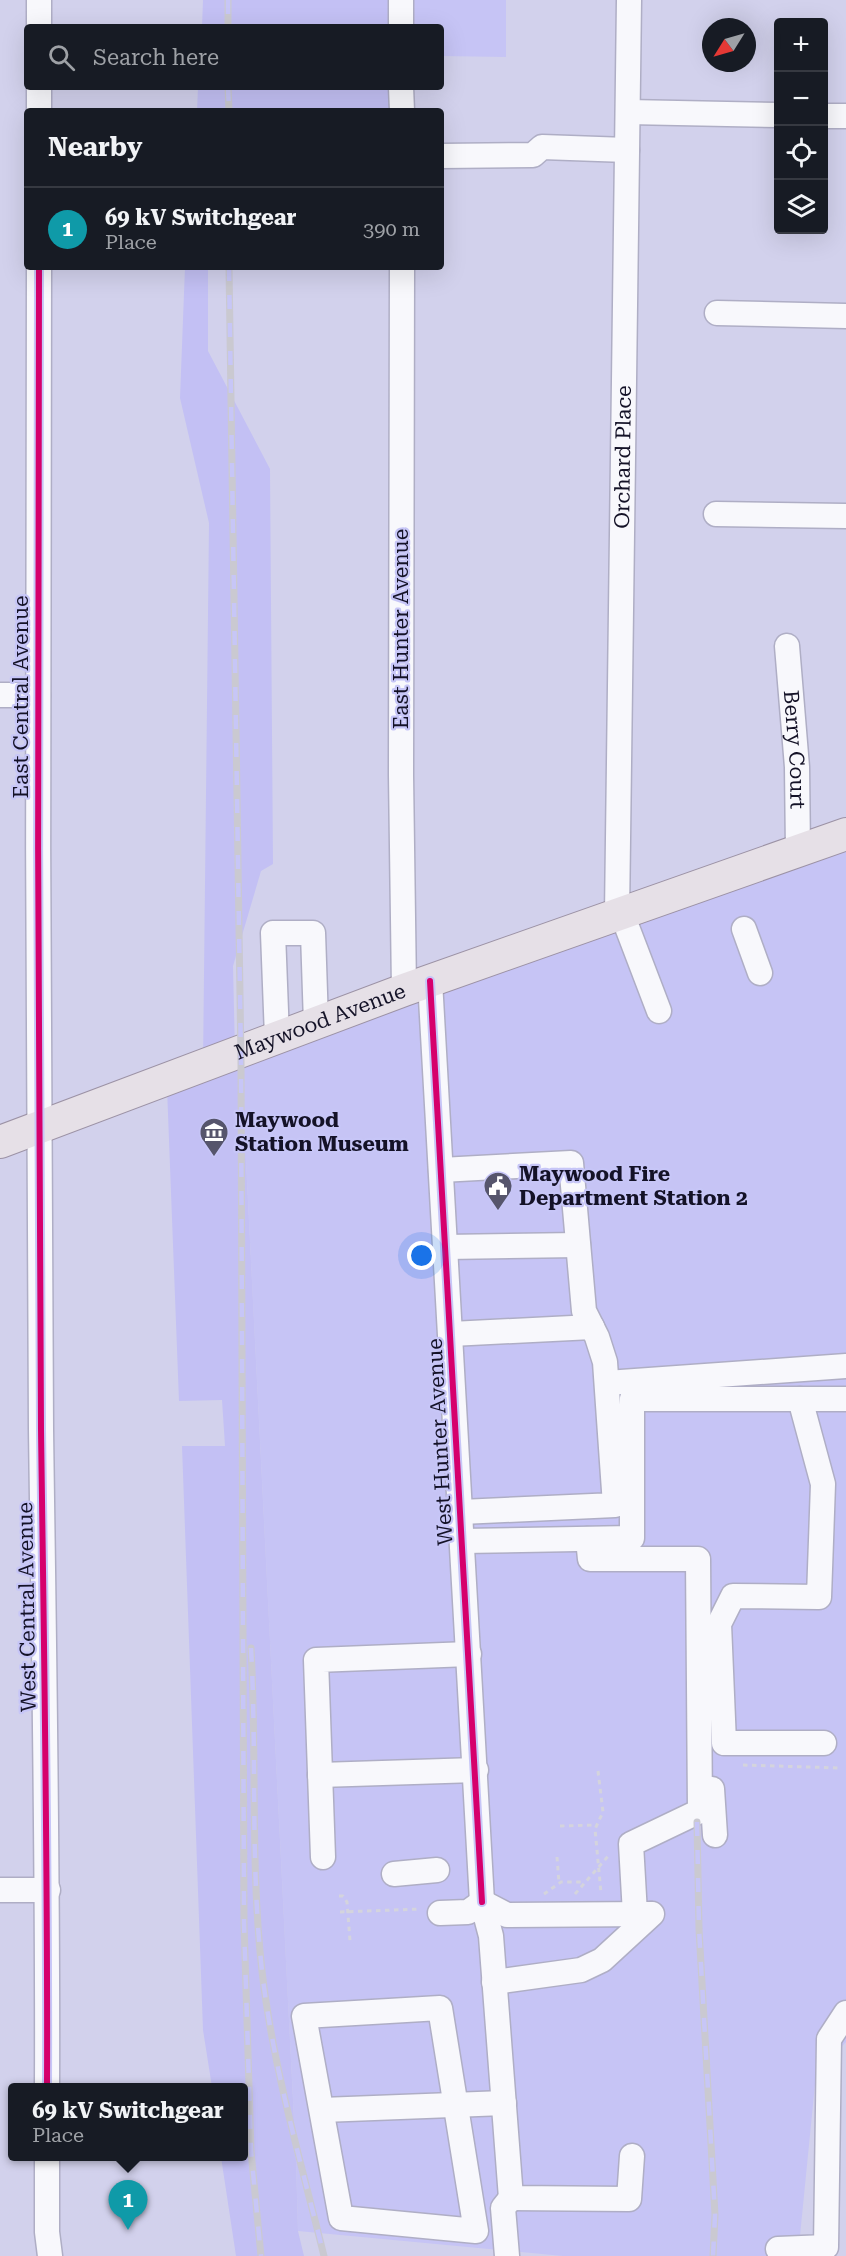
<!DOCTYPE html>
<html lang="en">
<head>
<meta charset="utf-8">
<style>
	:root { --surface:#171b24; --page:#20242c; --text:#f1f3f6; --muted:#9ea1a6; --line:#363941; --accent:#b45309 }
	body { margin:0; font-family:"Roboto Serif",serif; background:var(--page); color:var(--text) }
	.controls { position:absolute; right:18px; top:18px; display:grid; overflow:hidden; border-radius:6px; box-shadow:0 6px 24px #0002 }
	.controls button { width:54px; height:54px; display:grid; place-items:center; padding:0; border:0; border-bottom:2px solid var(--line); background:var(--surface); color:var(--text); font:30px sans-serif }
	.compass { position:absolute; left:702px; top:18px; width:54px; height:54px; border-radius:50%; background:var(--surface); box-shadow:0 6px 24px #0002; rotate:233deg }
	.you { position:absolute; left:422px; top:1256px; width:21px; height:21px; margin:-15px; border:4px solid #fff; border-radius:50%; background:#1a73e8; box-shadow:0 0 0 9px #1a73e833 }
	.badge { display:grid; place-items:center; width:39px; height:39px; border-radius:50%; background:var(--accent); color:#fff; font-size:20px; font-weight:700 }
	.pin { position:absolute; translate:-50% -50px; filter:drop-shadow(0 2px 3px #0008) }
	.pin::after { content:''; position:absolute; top:32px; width:21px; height:18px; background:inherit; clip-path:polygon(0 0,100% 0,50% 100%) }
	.popup { position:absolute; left:8px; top:2083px; width:240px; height:78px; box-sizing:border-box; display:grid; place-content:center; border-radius:6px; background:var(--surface); filter:drop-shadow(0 2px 4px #0005); font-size:20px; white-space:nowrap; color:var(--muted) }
	.popup b { font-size:22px; color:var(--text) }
	.popup::after { content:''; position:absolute; left:50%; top:100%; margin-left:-12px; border:12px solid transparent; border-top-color:var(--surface) }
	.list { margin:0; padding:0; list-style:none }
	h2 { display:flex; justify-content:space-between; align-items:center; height:78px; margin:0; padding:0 24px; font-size:26px }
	h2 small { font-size:20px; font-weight:400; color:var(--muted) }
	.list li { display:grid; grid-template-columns:39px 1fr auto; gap:18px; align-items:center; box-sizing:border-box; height:84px; padding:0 24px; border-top:2px solid var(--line) }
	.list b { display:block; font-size:22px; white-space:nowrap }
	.list p { margin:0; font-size:20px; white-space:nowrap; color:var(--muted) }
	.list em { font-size:20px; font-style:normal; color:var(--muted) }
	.icon { flex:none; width:33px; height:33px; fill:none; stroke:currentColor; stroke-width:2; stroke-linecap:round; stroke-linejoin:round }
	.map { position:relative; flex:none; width:846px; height:2256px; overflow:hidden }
	.search { position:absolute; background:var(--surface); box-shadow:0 6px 24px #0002; left:24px; top:24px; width:420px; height:66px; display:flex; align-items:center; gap:15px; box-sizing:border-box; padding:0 21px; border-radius:6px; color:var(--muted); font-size:22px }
	.panel { position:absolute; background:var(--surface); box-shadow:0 6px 24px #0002; left:24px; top:108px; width:420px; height:162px; border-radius:6px }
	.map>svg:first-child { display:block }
</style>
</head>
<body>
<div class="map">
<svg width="846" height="2256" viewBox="0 0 846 2256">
	<rect width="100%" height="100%" fill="#d2d1ec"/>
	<!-- built -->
	<path fill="#c6c4f5" d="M 401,0 L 506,0 L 506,57 L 441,56 L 441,27 L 401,27 Z
		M 846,834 L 846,2042 L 816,2074 L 798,2256 L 563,2256 L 298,2231 L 296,2160 L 241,1061 Z"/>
	<!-- green -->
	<path fill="#c3c0f4" d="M 203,0 L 401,0 L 401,27 L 202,27 Z
		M 198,87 L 401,87 L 402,111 L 197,111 Z
		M 185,267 L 208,267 L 208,351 L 270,469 L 273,864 L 261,871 L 233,966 L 235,1053 L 203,1065 L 209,523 L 180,398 Z
		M 241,1061 L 296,2160 L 298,2231 L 304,2256 L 236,2256 L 221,2157 L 243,2156 L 243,2088 L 212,2087 L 203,2030 L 182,1446 L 225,1446 L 222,1400 L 179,1401 L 167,1088 Z"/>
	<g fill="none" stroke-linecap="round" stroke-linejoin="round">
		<!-- minor casing -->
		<g stroke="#afaec5" stroke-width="27">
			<g id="minor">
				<path d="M 401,0 L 401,27"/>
				<path d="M 39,27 L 39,0"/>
				<path d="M 401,87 L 402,111"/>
				<path d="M 39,111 L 39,87"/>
				<path d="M 628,112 L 778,115"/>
				<path d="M 824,116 L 846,116"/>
				<path d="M 441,156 L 533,155 L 542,147 L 627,150"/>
				<path d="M 39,267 C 38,654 37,1042 41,1429 C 44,1648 48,1868 47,2088"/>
				<path d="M 402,267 L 401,775 L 404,990"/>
				<path d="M 717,313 L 846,316"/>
				<path d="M 716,514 L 846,516"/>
				<path id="s1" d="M 787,646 L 797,767 L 798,852"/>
				<path d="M 0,695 L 38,695"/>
				<path d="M 622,914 L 659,1011"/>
				<path id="s2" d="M 617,915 L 629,0"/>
				<path d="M 744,929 L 760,973"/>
				<path d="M 430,981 L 482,1902 L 491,1936 L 511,2198 L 629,2199 L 632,2156"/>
				<path d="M 277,1037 L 273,933 L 313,933 L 316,1023"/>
				<path d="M 441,1170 L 571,1163 L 584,1311 L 597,1337 L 605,1362 L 615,1505 L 461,1512"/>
				<path d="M 446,1247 L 578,1245"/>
				<path d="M 451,1334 L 592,1327"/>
				<path d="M 607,1383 L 846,1366"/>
				<path d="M 800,1399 L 823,1484 L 819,1597 L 733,1596 L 719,1624 L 724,1743 L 824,1743"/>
				<path d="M 588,1539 L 590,1559 L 698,1559 L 700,1811 L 631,1844 L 635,1914"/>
				<path d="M 463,1541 L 632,1538 L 632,1399 L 846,1399"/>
				<path d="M 320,1775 L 476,1770"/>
				<path d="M 712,1789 L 715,1835"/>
				<path d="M 323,1857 L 316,1660 L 469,1654"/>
				<path d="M 394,1874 L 437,1870"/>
				<path d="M 0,1890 L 48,1890"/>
				<path d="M 482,1902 L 507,1915 L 650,1914"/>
				<path d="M 440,1913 L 468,1912 L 482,1902"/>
				<path d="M 494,1982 L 581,1970 L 602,1960 L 652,1914"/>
				<path d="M 440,2008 L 476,2231 L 341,2218 L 304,2016 Z"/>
				<path d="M 322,2110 L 504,2103"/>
				<path d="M 47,2156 L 47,2232 L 50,2256"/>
				<path d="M 778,2249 L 826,2247 L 829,2039 L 846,2013"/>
				<path d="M 507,2256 L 503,2208 L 511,2198"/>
			</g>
		</g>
		<!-- major casing -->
		<g stroke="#9c92a5" stroke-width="34">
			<g id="major">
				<path id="s3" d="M 0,1142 L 404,990 L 846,834"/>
			</g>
		</g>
		<!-- path -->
		<path stroke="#d4d4dd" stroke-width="3" stroke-dasharray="4.5 4.5" stroke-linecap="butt" d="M 743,1765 L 840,1768
			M 598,1771 L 603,1812 L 595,1829 L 601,1893
			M 560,1826 L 596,1825
			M 557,1857 L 559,1883
			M 544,1894 L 561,1882 L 585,1882
			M 575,1894 L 610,1854
			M 339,1896 L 343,1896 L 347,1902 L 350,1941
			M 340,1912 L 421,1909"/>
		<!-- minor -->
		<use href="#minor" stroke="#f8f8fc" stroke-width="24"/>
		<!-- major -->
		<use href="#major" stroke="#e6e0e7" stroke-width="32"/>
		<!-- rail casing -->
		<g stroke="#cac9d1" stroke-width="7">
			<path id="rail" d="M 228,0 L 228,27
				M 228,87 L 229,111
				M 229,267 L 241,1061 L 244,1923 L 251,2151 L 261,2256
				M 251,1648 C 257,1756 250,1864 262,1971 C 273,2068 301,2162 324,2256
				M 697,1822 L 699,1929 L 715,2215 L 713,2256"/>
		</g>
		<!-- rail -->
		<use href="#rail" stroke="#c7c6f7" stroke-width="4.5" stroke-dasharray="14" stroke-linecap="butt"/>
		<!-- cycleway casing -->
		<g stroke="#c7c6f7" stroke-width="10">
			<path id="cycleway" d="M 39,267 C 38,654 37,1042 41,1429 C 44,1648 48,1868 47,2088
				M 430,981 L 482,1902"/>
		</g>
		<!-- cycleway -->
		<use href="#cycleway" stroke="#d6006c" stroke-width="6"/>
	</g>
	<!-- icons -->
	<defs>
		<g id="museum-pin" transform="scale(1.5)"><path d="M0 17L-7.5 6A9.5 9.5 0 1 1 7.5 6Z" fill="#56556c" stroke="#c7c6f7"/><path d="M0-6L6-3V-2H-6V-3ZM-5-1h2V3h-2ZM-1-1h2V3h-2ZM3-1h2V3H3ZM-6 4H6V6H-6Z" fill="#fff"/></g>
		<g id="civic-pin" transform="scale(1.5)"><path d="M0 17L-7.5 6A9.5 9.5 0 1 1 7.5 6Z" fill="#56556c" stroke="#c7c6f7"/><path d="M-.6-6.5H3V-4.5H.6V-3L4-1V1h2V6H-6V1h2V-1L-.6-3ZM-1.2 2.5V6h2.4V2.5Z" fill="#fff"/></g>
	</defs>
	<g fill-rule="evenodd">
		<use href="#museum-pin" x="214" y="1132"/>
		<use href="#civic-pin" x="498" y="1186"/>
	</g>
	<g text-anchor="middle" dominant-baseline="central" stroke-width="4.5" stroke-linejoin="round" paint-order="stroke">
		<!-- street labels -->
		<g font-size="21" fill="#141227" stroke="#c7c6f7">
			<text stroke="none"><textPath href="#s2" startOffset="458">Orchard Place</textPath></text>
			<text transform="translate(401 629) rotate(-90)">East Hunter Avenue</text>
			<text transform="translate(21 697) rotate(-90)">East Central Avenue</text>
			<text stroke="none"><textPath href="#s1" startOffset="104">Berry Court</textPath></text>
			<text stroke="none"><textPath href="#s3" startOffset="342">Maywood Avenue</textPath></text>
			<text transform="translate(440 1442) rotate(-93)">West Hunter Avenue</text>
			<text transform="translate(27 1607) rotate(-91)">West Central Avenue</text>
		</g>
		<!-- poi labels -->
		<g font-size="21" font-weight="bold" fill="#141227" stroke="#c7c6f7" text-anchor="start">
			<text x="235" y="1120">Maywood<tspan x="235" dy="24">Station Museum</tspan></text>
			<text x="519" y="1174">Maywood Fire<tspan x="519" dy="24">Department Station 2</tspan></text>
		</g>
	</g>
</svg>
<div class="controls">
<button>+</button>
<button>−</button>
<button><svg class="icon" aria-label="locate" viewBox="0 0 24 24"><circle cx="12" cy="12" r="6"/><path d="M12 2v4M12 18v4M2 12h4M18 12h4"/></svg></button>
<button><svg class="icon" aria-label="layers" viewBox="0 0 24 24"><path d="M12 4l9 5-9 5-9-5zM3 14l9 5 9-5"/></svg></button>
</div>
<svg class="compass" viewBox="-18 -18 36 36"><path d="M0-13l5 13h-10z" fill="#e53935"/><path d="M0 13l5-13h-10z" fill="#9ea1a6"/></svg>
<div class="you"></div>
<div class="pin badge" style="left:128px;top:2230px;background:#0f9aa8">1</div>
<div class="popup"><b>69 kV Switchgear</b>Place</div>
<div class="search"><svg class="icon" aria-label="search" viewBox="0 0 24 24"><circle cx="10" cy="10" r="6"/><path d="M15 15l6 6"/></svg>Search here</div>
<section class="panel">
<h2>Nearby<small></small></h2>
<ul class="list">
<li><span class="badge" style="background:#0f9aa8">1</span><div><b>69 kV Switchgear</b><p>Place</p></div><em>390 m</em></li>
</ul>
</section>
</div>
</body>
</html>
